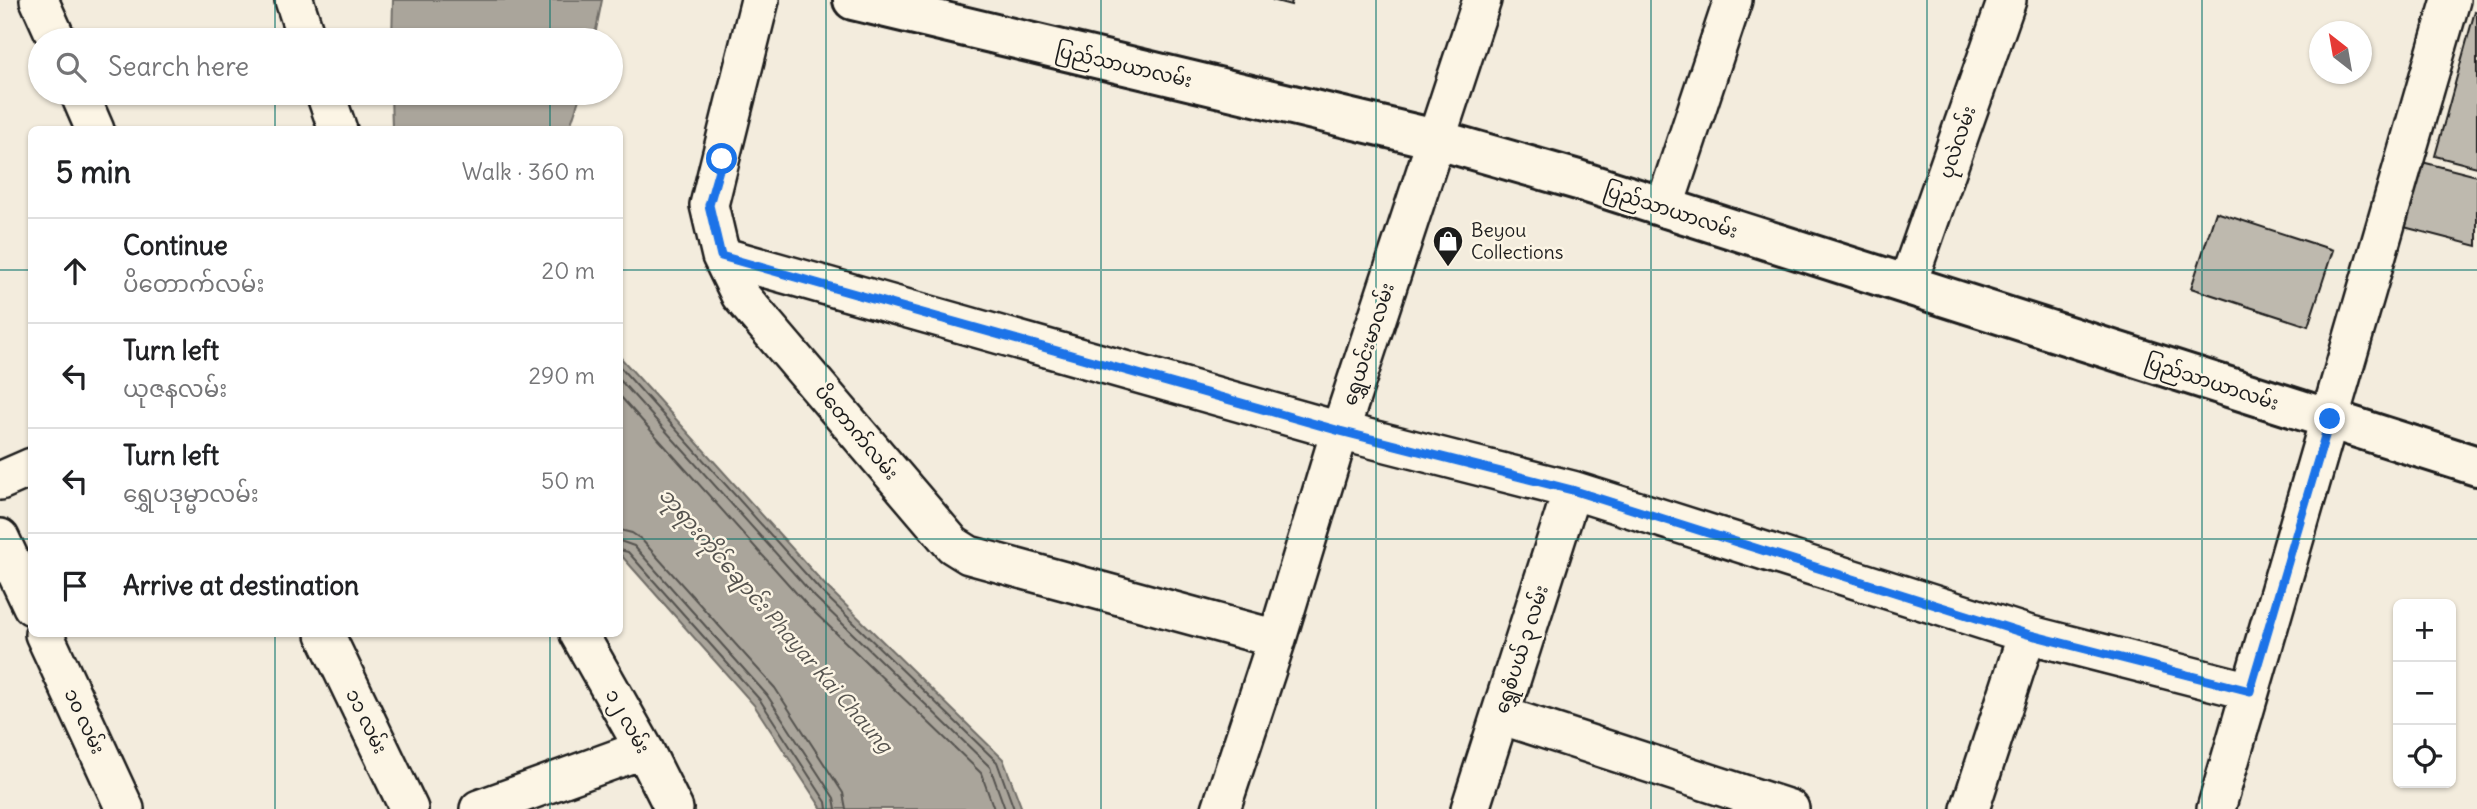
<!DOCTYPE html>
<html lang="en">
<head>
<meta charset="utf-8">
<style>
	:root { --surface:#fff; --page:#f2f2f2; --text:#202124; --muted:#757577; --line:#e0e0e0 }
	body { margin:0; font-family:Delius,"Noto Sans Myanmar",sans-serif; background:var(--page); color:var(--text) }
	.controls { position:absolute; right:21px; bottom:21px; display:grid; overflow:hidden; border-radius:10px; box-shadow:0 2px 5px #0004 }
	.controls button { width:63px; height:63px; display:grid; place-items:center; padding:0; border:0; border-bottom:2px solid var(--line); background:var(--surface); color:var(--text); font:35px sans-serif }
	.compass { position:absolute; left:2309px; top:21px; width:63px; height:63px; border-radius:50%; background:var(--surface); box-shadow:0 2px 5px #0004; rotate:329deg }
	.stop { position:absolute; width:21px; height:21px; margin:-16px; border:5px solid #1a73e8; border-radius:50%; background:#fff }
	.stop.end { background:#1a73e8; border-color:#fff; box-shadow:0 2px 7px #0008 }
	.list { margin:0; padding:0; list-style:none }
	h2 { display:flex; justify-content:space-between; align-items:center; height:91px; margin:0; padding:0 28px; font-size:30px }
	h2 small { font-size:23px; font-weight:400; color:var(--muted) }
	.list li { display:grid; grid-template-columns:46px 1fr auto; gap:21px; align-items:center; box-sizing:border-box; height:105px; padding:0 28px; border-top:2px solid var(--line) }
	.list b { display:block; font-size:26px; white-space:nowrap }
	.list p { margin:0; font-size:23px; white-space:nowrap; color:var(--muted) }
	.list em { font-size:23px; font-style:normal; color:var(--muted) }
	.icon { flex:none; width:38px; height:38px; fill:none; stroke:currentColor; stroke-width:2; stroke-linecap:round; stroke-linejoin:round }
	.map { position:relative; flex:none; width:2477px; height:809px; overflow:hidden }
	.search { position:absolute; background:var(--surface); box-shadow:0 2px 5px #0004; left:28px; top:28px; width:595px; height:77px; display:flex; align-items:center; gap:18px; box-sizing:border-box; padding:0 24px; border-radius:38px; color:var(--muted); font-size:26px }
	.panel { position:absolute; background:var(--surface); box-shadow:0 2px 5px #0004; left:28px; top:126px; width:595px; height:511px; border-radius:10px }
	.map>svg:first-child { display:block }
</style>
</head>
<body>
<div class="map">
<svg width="2477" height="809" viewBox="0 0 2477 809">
	<rect width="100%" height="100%" fill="#f3ecdd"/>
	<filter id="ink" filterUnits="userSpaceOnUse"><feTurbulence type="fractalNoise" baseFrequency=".0143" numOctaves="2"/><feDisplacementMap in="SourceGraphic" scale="14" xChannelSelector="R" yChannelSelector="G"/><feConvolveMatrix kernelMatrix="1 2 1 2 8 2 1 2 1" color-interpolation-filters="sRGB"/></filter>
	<g filter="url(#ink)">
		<!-- water -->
		<path fill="#aaa59b" stroke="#716e68" stroke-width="2" d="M 393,0 L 602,0 L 594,40 L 392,40 Z
			M 391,93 L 581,93 L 569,130 L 392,129 Z
			M 620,357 L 826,586 L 1003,759 L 1022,809 L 822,809 L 754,705 L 620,554 Z"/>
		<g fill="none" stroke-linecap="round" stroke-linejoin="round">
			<!-- shore -->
			<path stroke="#55534f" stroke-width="2" d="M 620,367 L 821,591 L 997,762 L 1014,809
				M 620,380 L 815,597 L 990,767 L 1005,809
				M 620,396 L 807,605 L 981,773 L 994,809
				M 620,530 L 632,533 L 641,539 L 775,688 L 843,793 L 846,809
				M 620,541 L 634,546 L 767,695 L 834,798 L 836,809
				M 620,550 L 628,552 L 760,700 L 826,802 L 827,809"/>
		</g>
		<!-- building -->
		<path fill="#beb9ae" stroke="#1c1c1c" stroke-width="2" d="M 1272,0 L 1292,0 L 1291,5 Z
			M 2475,11 L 2477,12 L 2477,167 L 2435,156 Z
			M 2422,162 L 2477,176 L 2477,246 L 2404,227 Z
			M 2216,212 L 2333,250 L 2308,326 L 2191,288 Z"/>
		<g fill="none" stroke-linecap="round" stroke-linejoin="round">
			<!-- minor casing -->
			<g stroke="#1c1c1c" stroke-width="42">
				<path id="minor" d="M 39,0 L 57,40
					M 294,0 L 307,40
					M 760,0 L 709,205 L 721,256 L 740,295 L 953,545 L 969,555 L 1277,639
					M 79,93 L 95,130
					M 325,93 L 338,130
					M 1664,208 L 1733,0
					M 721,256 L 1340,431 L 1572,490 L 2027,634 L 2250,691
					M 1907,285 L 2007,0
					M 0,481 L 32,467
					M 0,538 L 32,606
					M 44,634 L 125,809
					M 325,634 L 409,809
					M 579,634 L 644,749 L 674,809
					M 1500,715 L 1790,809
					M 479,809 L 644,749
					M 1221,809 L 1277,639 L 1340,431 L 1482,0
					M 1470,809 L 1572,490
					M 1970,809 L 2027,634
					M 2216,809 L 2451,0"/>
			</g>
			<!-- secondary casing -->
			<g stroke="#1c1c1c" stroke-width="44">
				<path id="secondary" d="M 853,0 L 1435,139 L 1578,180 L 2477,466"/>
			</g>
			<!-- minor -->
			<use href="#minor" stroke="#fcf5e5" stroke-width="37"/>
			<!-- secondary -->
			<use href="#secondary" stroke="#fcf5e5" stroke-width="38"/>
		</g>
	</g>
	<g fill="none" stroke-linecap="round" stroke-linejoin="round" filter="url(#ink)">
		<!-- route -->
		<path stroke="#1a73e8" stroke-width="9" d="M 722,159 L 709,205 L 721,256 L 1340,431 L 1572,490 L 2027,634 L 2250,691 L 2330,419"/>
	</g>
	<!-- grid -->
	<path fill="none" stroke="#0f766e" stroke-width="2" stroke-opacity="0.55" d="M 275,0 L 275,40M 550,0 L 550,40M 826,0 L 826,809M 1101,0 L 1101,809M 1376,0 L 1376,809M 1651,0 L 1651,809M 1927,0 L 1927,809M 2202,0 L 2202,809M 275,93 L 275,130M 550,93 L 550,130M 0,270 L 32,270M 620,270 L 2477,270M 0,539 L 32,539M 620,539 L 2477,539M 275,634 L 275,809M 550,634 L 550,809"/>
	<!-- icons -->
	<defs>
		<g id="shop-pin" transform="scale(1.575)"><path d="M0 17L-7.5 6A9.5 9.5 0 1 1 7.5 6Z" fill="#1c1c1c" stroke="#fcf5e5"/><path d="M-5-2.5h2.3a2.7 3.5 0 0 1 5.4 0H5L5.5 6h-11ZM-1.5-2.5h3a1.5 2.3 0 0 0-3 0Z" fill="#fff"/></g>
	</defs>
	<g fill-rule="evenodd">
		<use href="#shop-pin" x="1448" y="241"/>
	</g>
	<g text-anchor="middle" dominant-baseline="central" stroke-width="5" stroke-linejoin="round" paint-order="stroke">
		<!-- street labels -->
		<g font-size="19" fill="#1c1c1c" stroke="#fcf5e5">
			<text transform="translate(1124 65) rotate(13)">ပြည်သာယာလမ်း</text>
			<text transform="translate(1957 142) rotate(-71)">ပုလဲလမ်း</text>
			<text transform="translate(1671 210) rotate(18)">ပြည်သာယာလမ်း</text>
			<text transform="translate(1368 344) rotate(-72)">ရွှေယင်းမာလမ်း</text>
			<text transform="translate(2212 382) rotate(18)">ပြည်သာယာလမ်း</text>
			<text transform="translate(857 432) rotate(50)">ပိတောက်လမ်း</text>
			<text transform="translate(1521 649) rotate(-72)">ရွှေစံပယ် ၃ လမ်း</text>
			<text transform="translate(85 721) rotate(65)">၁၀ လမ်း</text>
			<text transform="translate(367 721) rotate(64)">၁၁ လမ်း</text>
			<text transform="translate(628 721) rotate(61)">၁၂ လမ်း</text>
		</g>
		<!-- poi labels -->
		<g font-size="19" fill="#1c1c1c" stroke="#fcf5e5" text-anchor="start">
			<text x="1471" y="230">Beyou<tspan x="1471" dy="22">Collections</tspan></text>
		</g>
		<!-- water labels -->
		<g font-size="21" font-style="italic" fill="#55534f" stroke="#fcf5e5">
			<text transform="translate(776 620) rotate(49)">ဘုရားကိုင်ချောင်း Phayar Kai Chaung</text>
		</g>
	</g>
</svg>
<div class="controls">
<button>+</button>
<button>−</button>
<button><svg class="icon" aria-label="locate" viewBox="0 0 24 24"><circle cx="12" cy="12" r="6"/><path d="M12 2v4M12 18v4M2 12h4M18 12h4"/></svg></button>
</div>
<svg class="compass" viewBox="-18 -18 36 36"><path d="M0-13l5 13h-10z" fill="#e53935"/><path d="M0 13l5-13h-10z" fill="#757577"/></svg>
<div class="stop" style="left:722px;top:159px"></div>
<div class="stop end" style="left:2330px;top:419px"></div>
<div class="search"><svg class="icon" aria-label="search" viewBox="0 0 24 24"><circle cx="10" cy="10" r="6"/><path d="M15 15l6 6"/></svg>Search here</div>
<section class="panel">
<h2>5 min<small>Walk · 360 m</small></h2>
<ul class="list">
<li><svg class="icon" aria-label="ahead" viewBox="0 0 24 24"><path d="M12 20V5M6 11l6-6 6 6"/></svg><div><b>Continue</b><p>ပိတောက်လမ်း</p></div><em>20 m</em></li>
<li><svg class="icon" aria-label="left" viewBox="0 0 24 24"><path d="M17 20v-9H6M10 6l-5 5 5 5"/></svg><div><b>Turn left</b><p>ယုဇနလမ်း</p></div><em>290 m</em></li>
<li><svg class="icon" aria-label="left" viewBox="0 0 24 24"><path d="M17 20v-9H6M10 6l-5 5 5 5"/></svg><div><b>Turn left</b><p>ရွှေပဒုမ္မာလမ်း</p></div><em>50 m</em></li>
<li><svg class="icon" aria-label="arrive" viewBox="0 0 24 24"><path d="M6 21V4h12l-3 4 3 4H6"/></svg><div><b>Arrive at destination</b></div></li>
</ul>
</section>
</div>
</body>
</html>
